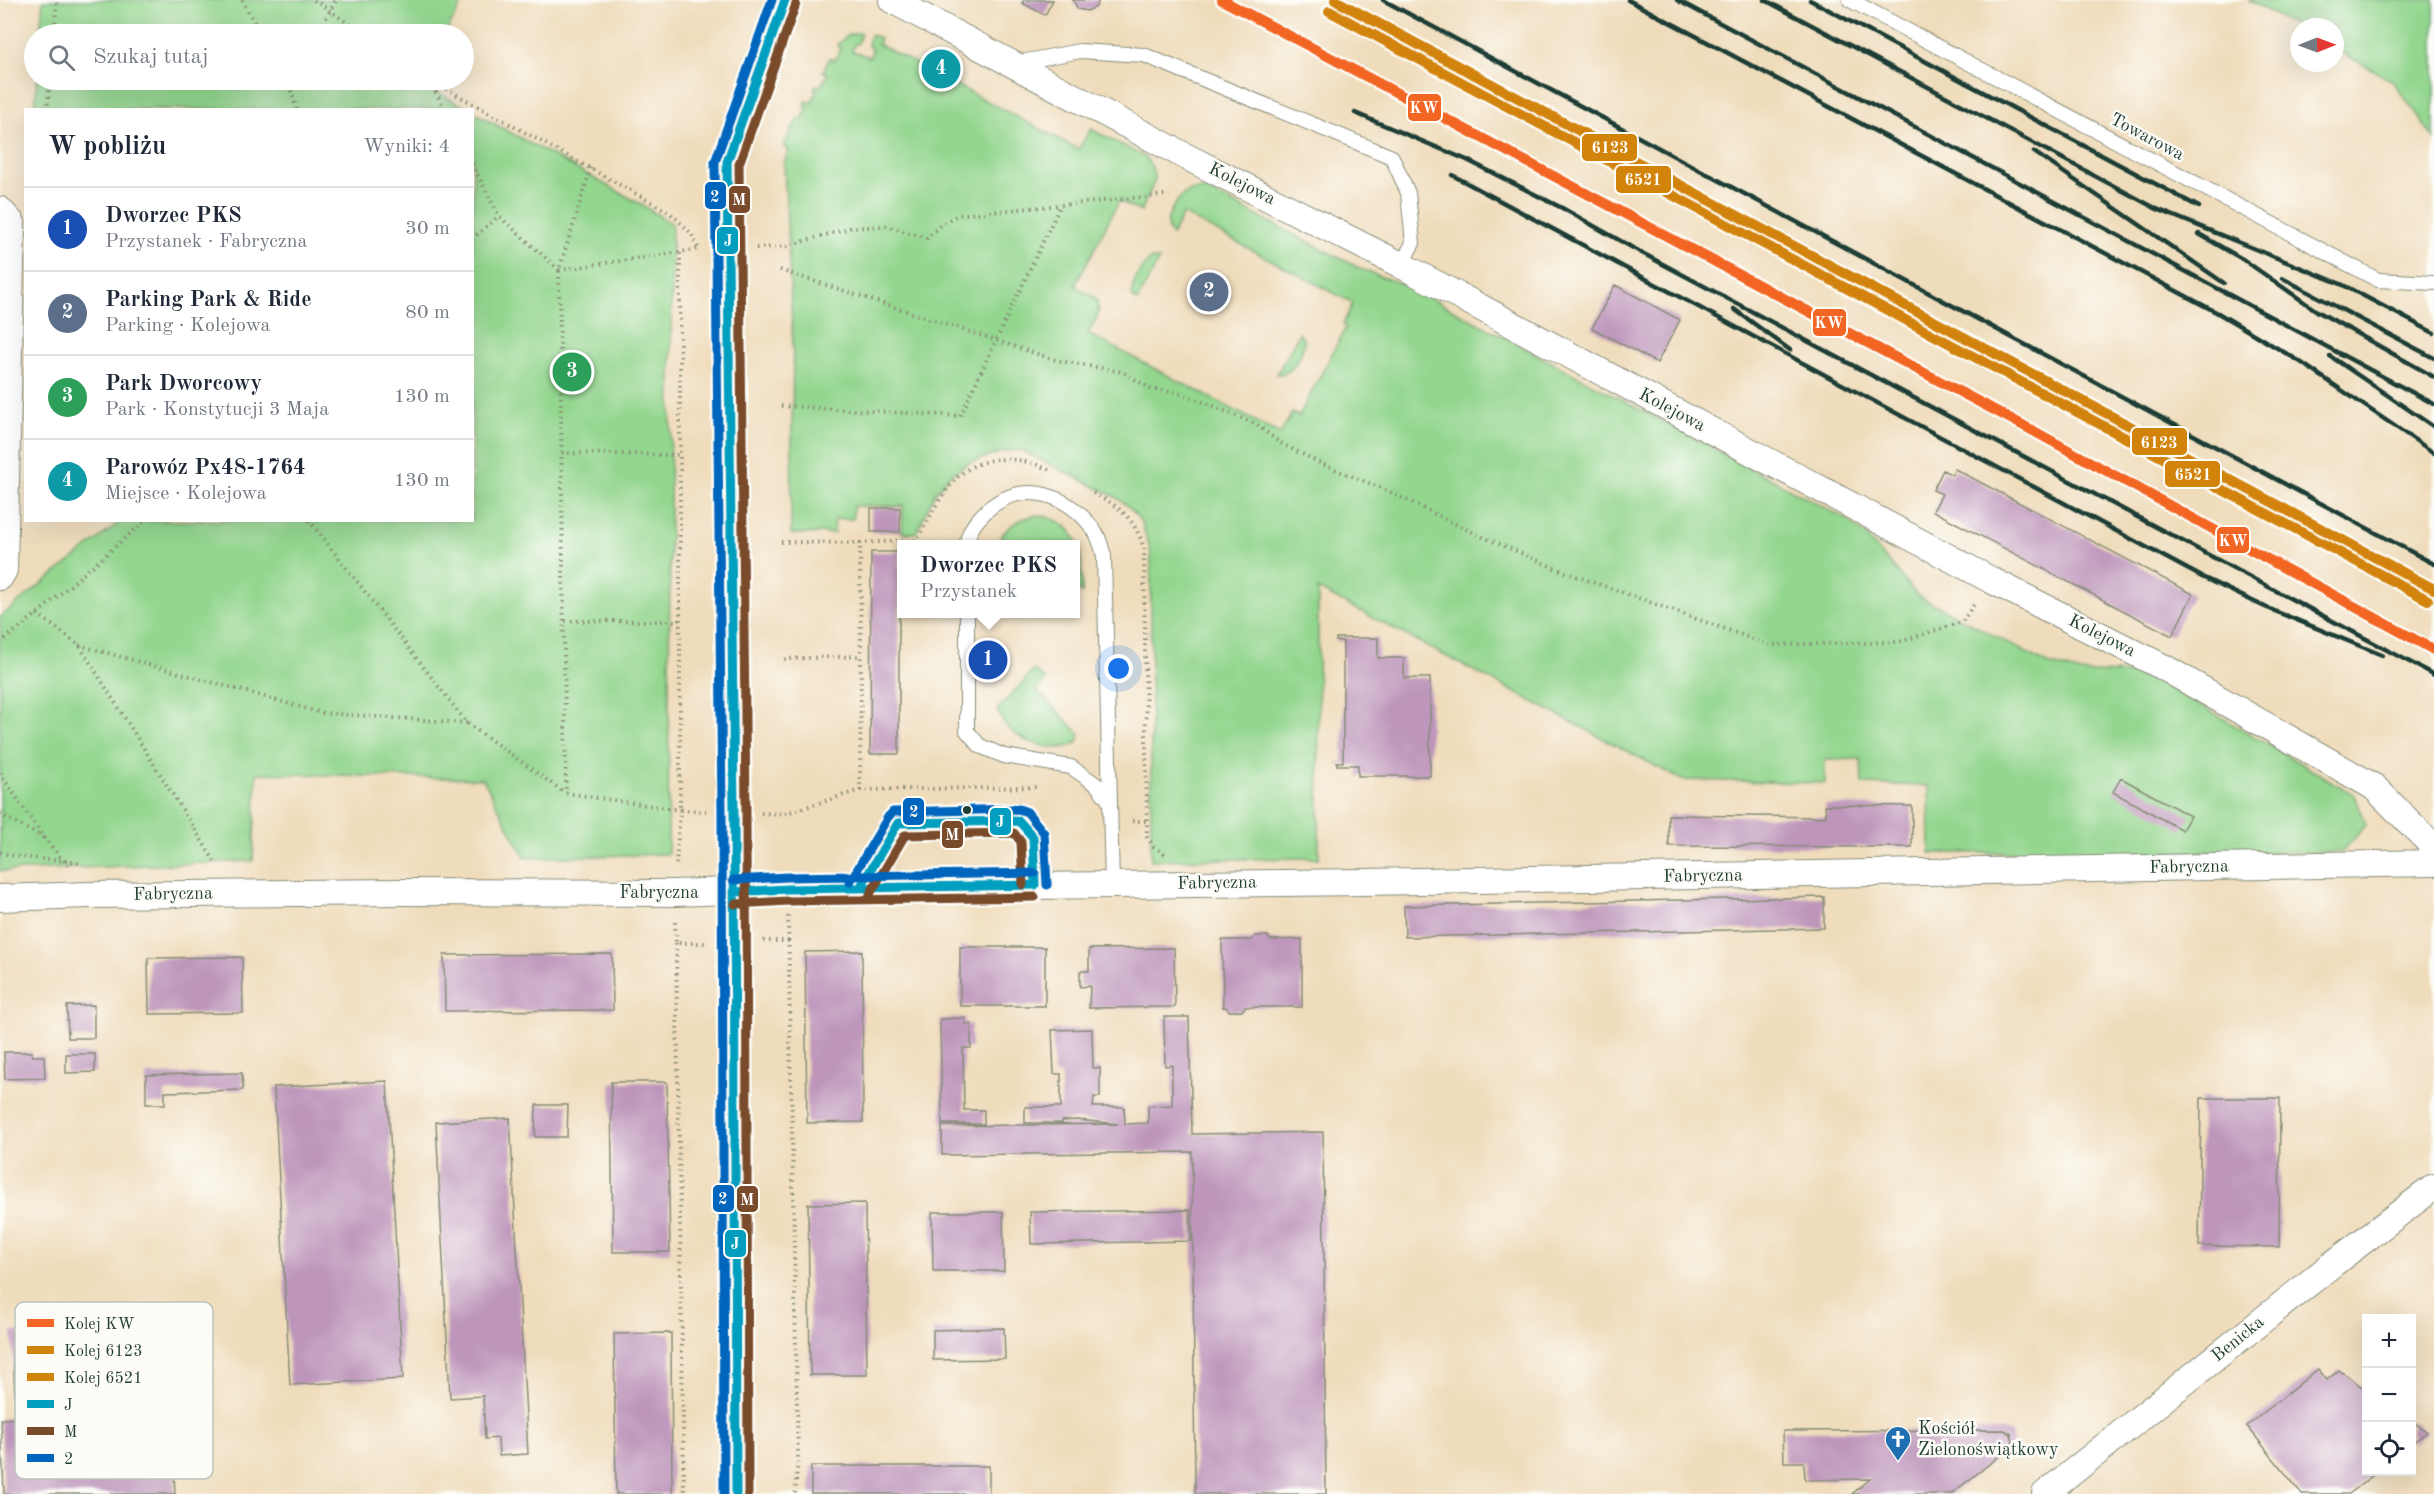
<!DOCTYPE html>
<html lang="pl">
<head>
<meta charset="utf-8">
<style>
	:root { --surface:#fff; --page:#f6f6f7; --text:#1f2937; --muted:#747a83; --line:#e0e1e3; --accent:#1f6fb2 }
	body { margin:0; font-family:"Old Standard TT",serif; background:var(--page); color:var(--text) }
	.controls { position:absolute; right:18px; bottom:18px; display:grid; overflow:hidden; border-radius:0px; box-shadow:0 6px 24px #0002 }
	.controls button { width:54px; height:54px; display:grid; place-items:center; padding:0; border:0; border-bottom:2px solid var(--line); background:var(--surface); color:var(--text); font:30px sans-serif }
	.compass { position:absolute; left:2290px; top:18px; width:54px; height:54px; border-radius:50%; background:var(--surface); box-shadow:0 6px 24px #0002; rotate:89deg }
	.you { position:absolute; left:1119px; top:669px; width:21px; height:21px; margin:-15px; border:4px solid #fff; border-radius:50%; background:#1a73e8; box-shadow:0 0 0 9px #1a73e833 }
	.badge { display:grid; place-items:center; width:39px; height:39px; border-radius:50%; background:var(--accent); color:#fff; font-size:20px; font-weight:700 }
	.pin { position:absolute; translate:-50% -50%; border:3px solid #fff; box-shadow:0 2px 6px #0006 }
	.popup { position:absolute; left:897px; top:540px; width:183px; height:78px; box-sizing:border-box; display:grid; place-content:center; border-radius:0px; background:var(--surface); filter:drop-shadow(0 2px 4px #0005); font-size:20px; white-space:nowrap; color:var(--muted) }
	.popup b { font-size:22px; color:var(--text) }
	.popup::after { content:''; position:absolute; left:50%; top:100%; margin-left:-12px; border:12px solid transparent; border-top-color:var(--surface) }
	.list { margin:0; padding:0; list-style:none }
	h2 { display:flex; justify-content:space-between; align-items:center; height:78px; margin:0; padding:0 24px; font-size:26px }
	h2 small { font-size:20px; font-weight:400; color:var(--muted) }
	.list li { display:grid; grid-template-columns:39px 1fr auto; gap:18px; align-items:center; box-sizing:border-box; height:84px; padding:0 24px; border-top:2px solid var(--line) }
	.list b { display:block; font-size:22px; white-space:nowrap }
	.list p { margin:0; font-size:20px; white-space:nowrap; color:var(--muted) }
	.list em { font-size:20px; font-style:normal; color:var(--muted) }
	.icon { flex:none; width:33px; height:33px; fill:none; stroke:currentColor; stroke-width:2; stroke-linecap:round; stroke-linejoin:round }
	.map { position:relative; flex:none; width:2434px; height:1494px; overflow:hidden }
	.search { position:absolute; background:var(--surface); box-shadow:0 6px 24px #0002; left:24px; top:24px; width:450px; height:66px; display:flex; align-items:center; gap:15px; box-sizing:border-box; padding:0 21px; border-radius:33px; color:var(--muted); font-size:22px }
	.panel { position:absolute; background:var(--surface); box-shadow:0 6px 24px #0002; left:24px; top:108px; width:450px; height:414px; border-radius:0px }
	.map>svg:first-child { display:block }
</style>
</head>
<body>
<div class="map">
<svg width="2434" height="1494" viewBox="0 0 2434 1494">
	<rect width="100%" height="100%" fill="#fdfcf7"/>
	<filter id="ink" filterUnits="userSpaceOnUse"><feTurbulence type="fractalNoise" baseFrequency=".0167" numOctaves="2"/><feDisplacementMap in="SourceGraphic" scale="12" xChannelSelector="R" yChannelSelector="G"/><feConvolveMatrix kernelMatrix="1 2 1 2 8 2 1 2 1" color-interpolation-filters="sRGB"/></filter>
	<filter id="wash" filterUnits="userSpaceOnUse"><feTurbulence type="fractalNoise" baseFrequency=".008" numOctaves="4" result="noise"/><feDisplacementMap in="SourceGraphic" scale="24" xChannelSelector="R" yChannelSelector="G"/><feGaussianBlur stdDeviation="1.35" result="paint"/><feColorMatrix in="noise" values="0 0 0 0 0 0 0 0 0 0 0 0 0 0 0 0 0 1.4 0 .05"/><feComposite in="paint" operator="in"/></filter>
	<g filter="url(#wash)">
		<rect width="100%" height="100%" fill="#efdcbb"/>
		<!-- green -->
		<path fill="#93d68e" stroke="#598a61" stroke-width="1.5" d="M 43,0 L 464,0 L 445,34 L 40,34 Z
			M 2248,0 L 2434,0 L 2434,139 L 2393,81 L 2335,49 L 2335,27 L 2299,28 Z
			M 857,33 L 861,33 L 858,43 L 854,45 L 852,51 L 870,57 L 872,50 L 868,45 L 870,35 L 880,38 L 878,44 L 1078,149 L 1091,129 L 1145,157 L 1152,167 L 1155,180 L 1141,212 L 1119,201 L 1075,286 L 1096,298 L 1099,313 L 1088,334 L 1280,434 L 1292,413 L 1299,416 L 1346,327 L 1343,324 L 1353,303 L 1183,214 L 1172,235 C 1159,225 1176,197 1188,192 C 1194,189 1201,189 1207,190 L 1363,270 L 1410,287 L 1848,520 L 1865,535 L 1918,596 L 2048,664 L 2081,673 L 2132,674 L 2155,679 L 2355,795 L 2366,825 L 2342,852 L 1930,853 L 1929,786 L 1862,784 L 1861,759 L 1825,760 L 1825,783 L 1682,780 L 1318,589 L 1319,858 L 1151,860 L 1151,553 L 1142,523 L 1131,509 L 1116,497 L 1021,450 L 1002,452 L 968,463 L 948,477 L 935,493 L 916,533 L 902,533 L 903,506 L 853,506 L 853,519 L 835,519 L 834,533 L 791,534 L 793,345 L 784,163 L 789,149 L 783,147 L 798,118 L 802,120 L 808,108 L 804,106 L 806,101 L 811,103 L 817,91 L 814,89 L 816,85 L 820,87 L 828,74 L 823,71 L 830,58 L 835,60 L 841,48 L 837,45 L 848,35 Z
			M 37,80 L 419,80 L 418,82 L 468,109 L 35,109 Z
			M 473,112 L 639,203 L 672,224 L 668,854 L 525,858 L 483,779 L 257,773 L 253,861 L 0,871 L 0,617 L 121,521 L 472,520 Z
			M 1152,259 L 1159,260 L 1137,301 L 1133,298 C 1129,286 1141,265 1152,259 Z
			M 1299,333 L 1304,339 C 1304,353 1292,377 1277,374 Z
			M 1037,515 C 1084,522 1081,555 1082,593 L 1075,587 L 1075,544 L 998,544 C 1003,527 1020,518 1037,515 Z
			M 1034,670 L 1046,680 L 1036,690 L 1080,734 L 1078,742 C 1058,755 1022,743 1007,727 C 1002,722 1000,715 997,710 Z"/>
		<g id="blocks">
			<!-- building -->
			<path fill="#be96bc" d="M 1024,0 L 1053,0 L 1045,15 L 1022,3 Z
				M 1073,0 L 1099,0 L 1096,7 L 1087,11 L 1078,9 Z
				M 1615,285 L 1680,320 L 1657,363 L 1592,328 Z
				M 1955,469 L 2193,594 L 2172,636 L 1933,511 L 1942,494 L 1933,490 L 1943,470 L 1952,475 Z
				M 871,508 L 900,508 L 900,532 L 871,532 Z
				M 871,552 L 899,552 L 899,754 L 870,754 Z
				M 1336,638 L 1378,638 L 1378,658 L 1404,658 L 1404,678 L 1430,678 L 1430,776 L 1358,776 L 1358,765 L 1337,765 L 1337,762 L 1343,762 L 1343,641 L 1336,641 Z
				M 2121,778 L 2190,816 L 2182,830 L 2113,792 Z
				M 1825,805 L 1912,806 L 1912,847 L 1669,846 L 1668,815 L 1826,817 Z
				M 1824,897 L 1824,928 L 1405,937 L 1404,906 Z
				M 1255,936 L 1268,936 L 1270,940 L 1302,939 L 1302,1007 L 1245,1007 L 1242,1011 L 1229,1011 L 1226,1007 L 1223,1007 L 1222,940 L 1252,940 Z
				M 960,947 L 1045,947 L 1045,1006 L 960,1006 Z
				M 1174,948 L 1175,1007 L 1089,1008 L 1090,986 L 1080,987 L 1080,971 L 1089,971 L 1089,949 Z
				M 862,951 L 863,1122 L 807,1123 L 805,952 Z
				M 612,954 L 613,1010 L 445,1011 L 444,955 Z
				M 242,957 L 243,1013 L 149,1014 L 148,958 Z
				M 94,1005 L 94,1038 L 68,1038 L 67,1006 Z
				M 1164,1017 L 1189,1017 L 1192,1134 L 1323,1132 L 1326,1494 L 1195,1494 L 1192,1152 L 942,1155 L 942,1126 L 1118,1124 L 1077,1120 L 1062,1121 L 1062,1123 L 1025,1123 L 1025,1107 L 1061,1107 L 1061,1074 L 1054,1074 L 1052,1030 L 1092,1029 L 1093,1068 L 1100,1068 L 1100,1097 L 1094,1097 L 1093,1107 L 1124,1107 L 1125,1124 L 1148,1123 L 1148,1106 L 1172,1105 L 1172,1065 L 1165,1066 Z
				M 965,1018 L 965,1024 L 971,1024 L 971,1048 L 963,1048 L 964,1110 L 984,1110 L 984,1124 L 942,1124 L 940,1019 Z
				M 4,1052 L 32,1052 L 32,1056 L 44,1056 L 45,1078 L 5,1079 Z
				M 66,1054 L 95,1054 L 95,1072 L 66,1073 Z
				M 242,1073 L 243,1090 L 165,1092 L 165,1104 L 146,1104 L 146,1075 Z
				M 387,1081 L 403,1379 L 290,1385 L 274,1087 Z
				M 611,1082 L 667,1082 L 670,1252 L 613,1252 Z
				M 2201,1098 L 2280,1098 L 2279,1247 L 2199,1246 Z
				M 536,1105 L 568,1105 L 567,1137 L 535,1137 Z
				M 510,1118 L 528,1454 L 499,1456 L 498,1438 L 485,1439 L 483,1396 L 450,1398 L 436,1122 Z
				M 865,1203 L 867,1375 L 810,1375 L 808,1204 Z
				M 1190,1210 L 1191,1241 L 1031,1244 L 1030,1212 Z
				M 932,1212 L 1003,1212 L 1004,1271 L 933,1271 Z
				M 1004,1328 L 1005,1359 L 933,1360 L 933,1330 Z
				M 37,1331 L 41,1417 L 171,1411 L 175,1494 L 4,1494 L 1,1419 L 16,1418 L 12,1332 Z
				M 671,1333 L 672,1494 L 616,1494 L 614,1334 Z
				M 2318,1369 L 2327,1380 L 2339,1370 L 2366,1390 L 2366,1472 L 2377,1472 L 2349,1494 L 2302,1494 L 2247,1426 Z
				M 2412,1421 L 2427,1432 L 2412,1444 Z
				M 2004,1430 L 2011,1434 L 2013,1442 L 2011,1447 L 1951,1494 L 1852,1494 L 1870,1479 L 1805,1480 L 1804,1462 L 1784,1462 L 1783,1431 Z
				M 811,1466 L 989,1466 L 989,1494 L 811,1494 Z"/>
		</g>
	</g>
	<g filter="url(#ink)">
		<use href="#blocks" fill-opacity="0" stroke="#878c78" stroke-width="1.5"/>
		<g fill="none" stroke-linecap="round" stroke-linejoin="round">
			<!-- lane casing -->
			<g stroke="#878c78" stroke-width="16">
				<path id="lane" d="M 1850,0 L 2378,280 L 2434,283
					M 1016,63 L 1080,51 L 1144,55 L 1392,157 L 1408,193 L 1413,243 L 1401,265
					M 967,544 C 967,532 976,521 985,512 C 1022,477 1070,494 1096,533 C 1100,540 1102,549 1104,556 L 1112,884
					M 967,614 L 967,731 L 980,746 L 1004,756 L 1071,767 L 1097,785 L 1110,802
					M 860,888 L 898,823 L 1019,821 L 1033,837 L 1035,885"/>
			</g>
			<!-- street casing -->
			<g stroke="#878c78" stroke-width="28">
				<path id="street" d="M 892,0 L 1185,156 L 1401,265 L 1991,580 L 2163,667 L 2374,787 L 2434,847
					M 0,210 L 12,223 L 4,570 L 0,577
					M 0,898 L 89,895 L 400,892 L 674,893 L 788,889 L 1364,882 L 2434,863
					M 736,1494 L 734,811 L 727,162 L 785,0
					M 2045,1494 L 2334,1263 L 2434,1187"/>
			</g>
			<!-- path -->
			<path stroke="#878c78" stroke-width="4" stroke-dasharray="1.5 4.5" stroke-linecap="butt" d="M 242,0 L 261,34
				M 314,0 L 364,34
				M 54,34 L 57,0
				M 317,34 L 336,0
				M 292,80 L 289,84 L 297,110
				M 430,80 L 669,212 L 691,233 L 698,248
				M 430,81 L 445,110
				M 47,110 L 50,80
				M 472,164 L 499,216 L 559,270
				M 591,168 L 559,270 L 566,793 L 680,810 L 676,864
				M 472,239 L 499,216
				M 756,248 L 787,246 L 850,228 L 886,226 L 927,238 L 943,223 L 958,215 L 1165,195
				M 680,253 L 680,810 L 706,811
				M 559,270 L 701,249
				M 780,270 L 1056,360 L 1123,372 L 1151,389 L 1184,394 L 1256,424 L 1280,443 L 1322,464 L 1386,490 L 1474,533 L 1562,571 L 1770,645 L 1899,642 L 1962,622 L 1975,603
				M 781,406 L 960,416 L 1061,204
				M 562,453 L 681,455
				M 1093,493 C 1120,506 1136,520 1144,549 L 1147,837 L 1154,847 L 1166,855
				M 309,520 L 467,723 L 565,793
				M 781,542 L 860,543 L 861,656
				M 860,543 L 917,540 C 930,518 943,487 965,471 C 989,454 1024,457 1049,470
				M 37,614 L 79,645 L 217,865
				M 565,621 L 680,621
				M 0,643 L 37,614 L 146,520
				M 79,645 L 322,713 L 467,723
				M 0,773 L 44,838 L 69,867
				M 860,790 L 1036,787
				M 761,813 L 784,814 L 860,790 L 861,656 L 783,659
				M 0,814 L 44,838
				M 1132,821 L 1146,821
				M 0,852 C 26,861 55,857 82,864
				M 788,916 L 798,1459 L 795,1494
				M 675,922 L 676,943 L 707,943
				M 763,941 L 789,941
				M 676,943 L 684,1494"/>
			<!-- lane -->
			<use href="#lane" stroke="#fff" stroke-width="14"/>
			<!-- street -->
			<use href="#street" stroke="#fff" stroke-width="26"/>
			<!-- rail -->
			<path stroke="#1f3d34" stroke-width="4.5" d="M 1383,0 L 2434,564
				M 1628,0 L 2218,313 L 2299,361 L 2434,453
				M 1677,0 L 2434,404
				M 1765,0 L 2157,209 L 2341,284 L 2434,333
				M 1810,0 L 2199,207
				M 1355,113 L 1467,160 L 1562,208 L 1642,253 L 2434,675
				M 2034,152 L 2224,283
				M 1452,175 L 2202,577 L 2265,607 L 2382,655
				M 2199,234 L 2244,260 L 2317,311 L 2434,377
				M 2282,278 L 2434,358
				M 1734,309 L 1790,350
				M 2330,356 L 2434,427"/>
			<!-- bus-1 casing -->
			<g stroke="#fdfcf7" stroke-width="14">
				<path id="bus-1" d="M 860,888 L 898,823 L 1019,821 L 1033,837 L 1035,885
					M 734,892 L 788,889 L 1035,885
					M 736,1494 L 734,811 L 727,162 L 785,0"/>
			</g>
			<!-- bus-2 casing -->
			<g stroke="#fdfcf7" stroke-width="14">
				<path id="bus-2" d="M 870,894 L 905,835 L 1014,833 L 1021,842 L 1023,885
					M 735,904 L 788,901 L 1035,897
					M 748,1494 L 746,811 L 739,164 L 796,4"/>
			</g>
			<!-- bus-3 casing -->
			<g stroke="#fdfcf7" stroke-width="14">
				<path id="bus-3" d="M 733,880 L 788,877 L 1035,873
					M 850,882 L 888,817 L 893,812 L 1019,809 L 1027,812 L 1044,833 L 1047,885
					M 724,1494 L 722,811 L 715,162 L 772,0"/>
			</g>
			<!-- bus-1 -->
			<use href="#bus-1" stroke="#039ebf" stroke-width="9"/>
			<!-- bus-2 -->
			<use href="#bus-2" stroke="#7a4b2a" stroke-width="9"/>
			<!-- bus-3 -->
			<use href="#bus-3" stroke="#0065bd" stroke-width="9"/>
			<!-- rail-1 casing -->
			<g stroke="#fdfcf7" stroke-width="15">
				<path id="rail-1" d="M 1222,0 L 2028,428 L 2434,650"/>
			</g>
			<!-- rail-2 casing -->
			<g stroke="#fdfcf7" stroke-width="15">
				<path id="rail-2" d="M 1335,0 L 2434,589"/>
			</g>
			<!-- rail-3 casing -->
			<g stroke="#fdfcf7" stroke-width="15">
				<path id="rail-3" d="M 1329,11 L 2428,600"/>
			</g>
			<!-- rail-1 -->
			<use href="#rail-1" stroke="#f26522" stroke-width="10"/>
			<!-- rail-2 -->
			<use href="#rail-2" stroke="#d2830a" stroke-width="10"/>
			<!-- rail-3 -->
			<use href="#rail-3" stroke="#d2830a" stroke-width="10"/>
		</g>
	</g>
	<!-- icons -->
	<defs>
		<g id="church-pin" transform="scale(1.35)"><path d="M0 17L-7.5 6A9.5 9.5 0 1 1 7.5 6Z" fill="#1f6fb2" stroke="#fdfcf7"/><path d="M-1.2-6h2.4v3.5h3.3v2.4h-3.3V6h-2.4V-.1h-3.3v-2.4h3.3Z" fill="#fff"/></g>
	</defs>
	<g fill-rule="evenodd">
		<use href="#church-pin" x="1898" y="1439"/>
	</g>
	<!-- markers -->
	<circle fill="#1f3d34" stroke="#fdfcf7" stroke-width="2" cx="967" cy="810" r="5"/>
	<g text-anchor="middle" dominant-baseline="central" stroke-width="5" stroke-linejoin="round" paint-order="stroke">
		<!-- street labels -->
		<g font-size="18" fill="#1f3d34" stroke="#fdfcf7">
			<text transform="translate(2147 137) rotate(28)">Towarowa</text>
			<text transform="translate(1242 184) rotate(27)">Kolejowa</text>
			<text transform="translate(1672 410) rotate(28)">Kolejowa</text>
			<text transform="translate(2102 636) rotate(27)">Kolejowa</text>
			<text transform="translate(2189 867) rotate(-1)">Fabryczna</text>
			<text transform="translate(1703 876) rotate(-1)">Fabryczna</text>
			<text transform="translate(1217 883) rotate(-1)">Fabryczna</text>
			<text x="659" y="893">Fabryczna</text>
			<text transform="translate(173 894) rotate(-1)">Fabryczna</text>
			<text transform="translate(2238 1339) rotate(-39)">Benicka</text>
		</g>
		<!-- poi labels -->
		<g font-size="18" fill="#1f3d34" stroke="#fdfcf7" text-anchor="start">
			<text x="1918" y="1429">Kościół<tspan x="1918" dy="21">Zielonoświątkowy</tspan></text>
		</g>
	</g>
	<!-- legend -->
	<rect x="15" y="1302" width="198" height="177" rx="9" fill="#fdfcf7" stroke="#bac3bc" stroke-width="1.5"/>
	<rect x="27" y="1319" width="27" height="8" fill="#f26522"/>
	<rect x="27" y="1346" width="27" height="8" fill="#d2830a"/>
	<rect x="27" y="1373" width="27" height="8" fill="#d2830a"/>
	<rect x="27" y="1400" width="27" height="8" fill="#039ebf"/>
	<rect x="27" y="1427" width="27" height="8" fill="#7a4b2a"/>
	<rect x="27" y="1454" width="27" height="8" fill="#0065bd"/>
	<g font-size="16" fill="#1f3d34">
		<text x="64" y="1329">Kolej KW</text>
		<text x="64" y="1356">Kolej 6123</text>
		<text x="64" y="1383">Kolej 6521</text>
		<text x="64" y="1410">J</text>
		<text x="64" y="1437">M</text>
		<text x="64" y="1464">2</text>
	</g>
	<g stroke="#fdfcf7" stroke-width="2">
		<rect x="1407" y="93" width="35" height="29" rx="6" fill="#f26522"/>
		<rect x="1581" y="133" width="57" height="29" rx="6" fill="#d2830a"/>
		<rect x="1615" y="165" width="57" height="29" rx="6" fill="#d2830a"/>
		<rect x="704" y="181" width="23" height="29" rx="6" fill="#0065bd"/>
		<rect x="728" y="185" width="23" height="29" rx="6" fill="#7a4b2a"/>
		<rect x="716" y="226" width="23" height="29" rx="6" fill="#039ebf"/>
		<rect x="1812" y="308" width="35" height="29" rx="6" fill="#f26522"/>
		<rect x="2131" y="427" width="57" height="29" rx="6" fill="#d2830a"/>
		<rect x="2164" y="460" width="57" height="28" rx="6" fill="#d2830a"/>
		<rect x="2216" y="526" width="34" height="28" rx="6" fill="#f26522"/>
		<rect x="902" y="797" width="23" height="29" rx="6" fill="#0065bd"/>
		<rect x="989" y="807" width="23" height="29" rx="6" fill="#039ebf"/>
		<rect x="941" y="820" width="23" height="29" rx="6" fill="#7a4b2a"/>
		<rect x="712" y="1184" width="23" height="29" rx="6" fill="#0065bd"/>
		<rect x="736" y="1185" width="23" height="28" rx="6" fill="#7a4b2a"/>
		<rect x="724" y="1229" width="23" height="29" rx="6" fill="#039ebf"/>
	</g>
	<g font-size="16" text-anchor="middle" font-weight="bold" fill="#fff">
		<text x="1424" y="113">KW</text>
		<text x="1610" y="153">6123</text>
		<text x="1643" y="185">6521</text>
		<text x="715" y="202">2</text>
		<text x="739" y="205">M</text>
		<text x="728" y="246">J</text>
		<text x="1829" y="328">KW</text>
		<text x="2159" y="448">6123</text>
		<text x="2193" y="480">6521</text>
		<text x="2233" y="546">KW</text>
		<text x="914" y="817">2</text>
		<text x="1000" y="827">J</text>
		<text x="952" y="840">M</text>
		<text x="723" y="1204">2</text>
		<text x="747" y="1205">M</text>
		<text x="735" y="1249">J</text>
	</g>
</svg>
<div class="controls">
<button>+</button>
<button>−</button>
<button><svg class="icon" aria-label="locate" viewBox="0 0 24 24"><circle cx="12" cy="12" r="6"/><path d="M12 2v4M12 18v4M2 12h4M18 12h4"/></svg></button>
</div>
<svg class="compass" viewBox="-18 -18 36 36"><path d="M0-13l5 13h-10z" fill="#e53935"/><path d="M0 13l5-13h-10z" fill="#747a83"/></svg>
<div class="you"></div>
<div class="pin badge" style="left:988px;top:660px;background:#1a4fb4">1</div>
<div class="popup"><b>Dworzec PKS</b>Przystanek</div>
<div class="pin badge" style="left:1209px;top:292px;background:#5c6f8a">2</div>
<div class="pin badge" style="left:572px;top:372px;background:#2e9e5b">3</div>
<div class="pin badge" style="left:941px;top:69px;background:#0f9aa8">4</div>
<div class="search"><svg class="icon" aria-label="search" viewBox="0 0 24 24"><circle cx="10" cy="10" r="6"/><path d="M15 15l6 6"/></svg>Szukaj tutaj</div>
<section class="panel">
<h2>W pobliżu<small>Wyniki: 4</small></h2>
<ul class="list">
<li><span class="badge" style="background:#1a4fb4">1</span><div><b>Dworzec PKS</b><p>Przystanek · Fabryczna</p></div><em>30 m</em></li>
<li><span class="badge" style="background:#5c6f8a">2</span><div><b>Parking Park &amp; Ride</b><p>Parking · Kolejowa</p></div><em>80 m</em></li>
<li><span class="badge" style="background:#2e9e5b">3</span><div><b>Park Dworcowy</b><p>Park · Konstytucji 3 Maja</p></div><em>130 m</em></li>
<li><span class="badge" style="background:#0f9aa8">4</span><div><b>Parowóz Px48-1764</b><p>Miejsce · Kolejowa</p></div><em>130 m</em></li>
</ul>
</section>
</div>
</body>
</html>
